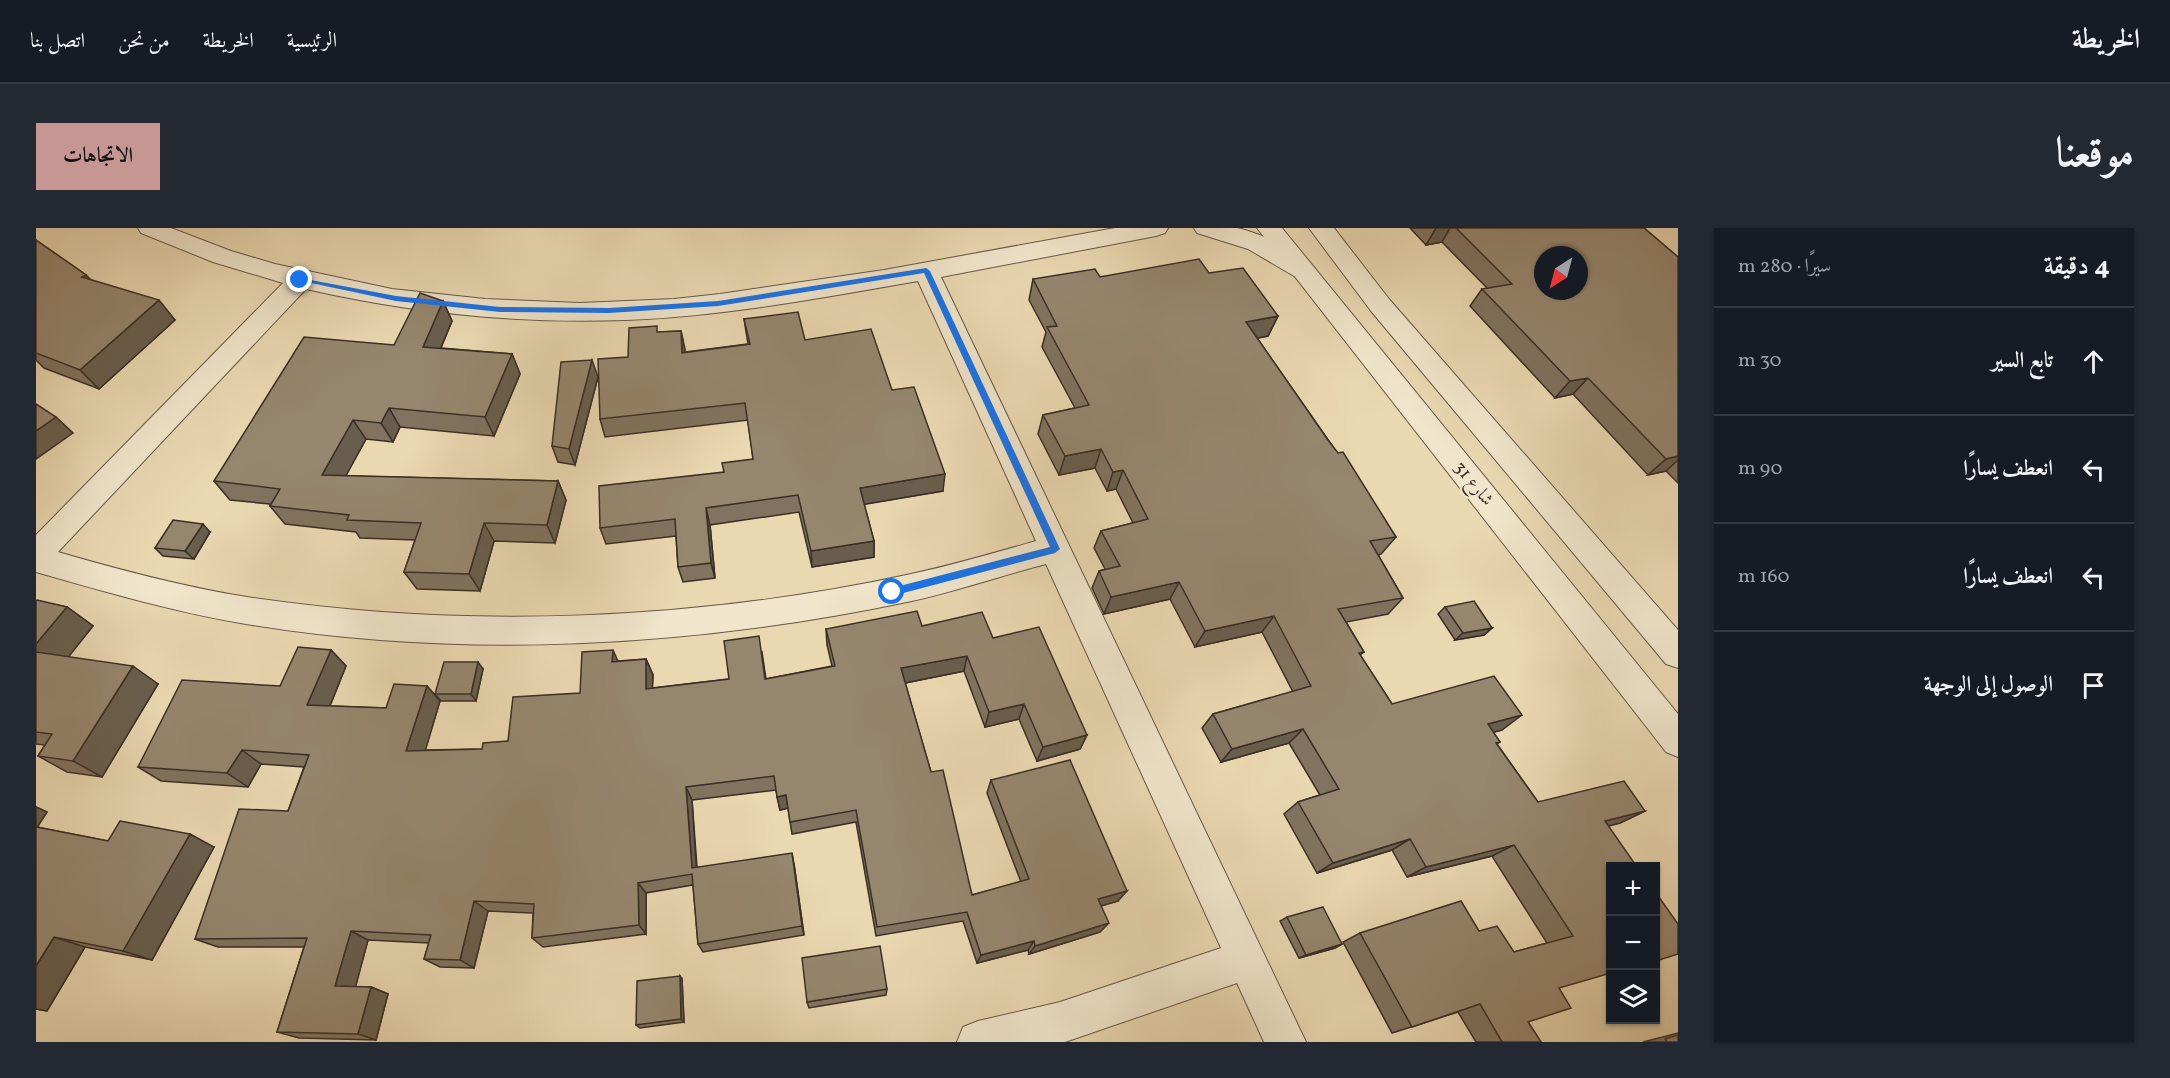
<!DOCTYPE html>
<html lang="ar">
<head>
<meta charset="utf-8">
<style>
	:root { --surface:#171b24; --page:#242831; --text:#f1f3f6; --muted:#9ea1a6; --line:#363941; --accent:#c59692 }
	body { margin:0; font-family:Vollkorn,Amiri,serif; background:var(--page); color:var(--text); direction:rtl }
	.controls { position:absolute; right:18px; bottom:18px; display:grid; overflow:hidden; border-radius:0px; box-shadow:0 2px 4px #0004 }
	.controls button { width:54px; height:54px; display:grid; place-items:center; padding:0; border:0; border-bottom:2px solid var(--line); background:var(--surface); color:var(--text); font:30px sans-serif }
	.compass { position:absolute; left:1498px; top:18px; width:54px; height:54px; border-radius:50%; background:var(--surface); box-shadow:0 2px 4px #0004; rotate:216deg }
	.stop { position:absolute; width:18px; height:18px; margin:-14px; border:4px solid #1a73e8; border-radius:50%; background:#fff }
	.stop.end { background:#1a73e8; border-color:#fff; box-shadow:0 2px 6px #0008 }
	.list { margin:0; padding:0; list-style:none }
	h2 { display:flex; justify-content:space-between; align-items:center; height:78px; margin:0; padding:0 24px; font-size:26px }
	h2 small { font-size:20px; font-weight:400; color:var(--muted) }
	.list li { display:grid; grid-template-columns:39px 1fr auto; gap:18px; align-items:center; box-sizing:border-box; height:108px; padding:0 24px; border-top:2px solid var(--line) }
	.list b { display:block; font-size:22px; white-space:nowrap }
	.list em { font-size:20px; font-style:normal; color:var(--muted) }
	.icon { flex:none; width:33px; height:33px; fill:none; stroke:currentColor; stroke-width:2; stroke-linecap:round; stroke-linejoin:round }
	.map { position:relative; flex:none; width:1642px; height:814px; overflow:hidden; direction:ltr; border-radius:0px }
	header { display:flex; align-items:center; gap:36px; box-sizing:border-box; height:84px; padding:0 30px; background:var(--surface); border-bottom:2px solid var(--line) }
	header strong { font-size:28px }
	nav { display:flex; gap:33px; margin-inline-start:auto; font-size:21px }
	.intro { display:flex; align-items:center; justify-content:space-between; box-sizing:border-box; height:144px; padding:0 36px }
	h1 { margin:0; font-size:42px }
	.button { padding:15px 27px; border-radius:0px; background:var(--accent); color:#111; font-size:21px; font-weight:700 }
	main { display:flex; gap:36px; padding:0 36px }
	aside { flex:1; background:var(--surface); border-radius:0px; box-shadow:0 2px 4px #0004 }
	.map>svg:first-child { display:block }
</style>
</head>
<body>
<header>
<strong>الخريطة</strong>
<nav><a>الرئيسية</a><a>الخريطة</a><a>من نحن</a><a>اتصل بنا</a></nav>
</header>
<div class="intro"><h1>موقعنا</h1><a class="button">الاتجاهات</a></div>
<main>
<aside>
<h2>4 دقيقة<small>سيرًا · 280 m</small></h2>
<ul class="list">
<li><svg class="icon" aria-label="ahead" viewBox="0 0 24 24"><path d="M12 20V5M6 11l6-6 6 6"/></svg><div><b>تابع السير</b></div><em>30 m</em></li>
<li><svg class="icon" aria-label="left" viewBox="0 0 24 24"><path d="M17 20v-9H6M10 6l-5 5 5 5"/></svg><div><b>انعطف يسارًا</b></div><em>90 m</em></li>
<li><svg class="icon" aria-label="left" viewBox="0 0 24 24"><path d="M17 20v-9H6M10 6l-5 5 5 5"/></svg><div><b>انعطف يسارًا</b></div><em>160 m</em></li>
<li><svg class="icon" aria-label="arrive" viewBox="0 0 24 24"><path d="M6 21V4h12l-3 4 3 4H6"/></svg><div><b>الوصول إلى الوجهة</b></div></li>
</ul>
</aside>
<div class="map">
<svg width="1642" height="814" viewBox="0 0 1642 814">
	<rect width="100%" height="100%" fill="#ead8b1"/>
	<filter id="stains"><feTurbulence type="fractalNoise" baseFrequency=".00333" numOctaves="4"/><feColorMatrix values="0 0 0 0 .2 0 0 0 0 .09 0 0 0 0 .02 0 0 0 .5 -.17"/></filter>
	<radialGradient id="worn" r=".72"><stop offset=".6" stop-color="#630" stop-opacity="0"/><stop offset="1" stop-color="#630" stop-opacity=".3"/></radialGradient>
	<g fill="none" stroke-linecap="round" stroke-linejoin="round">
		<!-- minor casing -->
		<g stroke="#665849" stroke-width="2">
			<path id="minor" d="M 102,0 L 135,0 L 195,23 L 239,36 L 356,61 L 449,71 L 544,75 L 638,71 L 684,66 L 848,42 L 1079,0 L 1132,0 L 1129,5 L 1120,8 L 905,49 L 1270,814 L 1228,814 L 1201,755 L 1029,814 L 921,814 L 927,799 L 942,793 L 1024,774 L 1185,720 L 1010,336 C 964,348 918,364 871,374 C 656,419 428,432 210,396 C 138,384 70,364 0,344 L 0,307 L 247,55 L 177,34 L 105,5 ZM 882,53 L 1000,313 C 958,325 917,337 875,346 C 659,393 430,402 211,369 C 147,359 84,342 22,324 L 270,61 C 375,85 482,96 590,92 C 688,88 786,70 882,53 Z
				M 1158,0 C 1172,0 1187,0 1201,0 C 1221,4 1269,25 1280,42 L 1276,48 L 1267,50 L 1258,48 L 1212,21 L 1161,5 Z"/>
		</g>
		<!-- tertiary casing -->
		<g stroke="#665849" stroke-width="2">
			<path id="tertiary" d="M 1221,0 L 1246,0 L 1642,486 L 1642,529 L 1630,524 Z
				M 1273,0 L 1298,0 L 1353,71 L 1642,402 L 1642,440 L 1630,436 L 1335,83 Z"/>
		</g>
		<!-- minor -->
		<use href="#minor" fill="#f1e6cc" fill-rule="evenodd"/>
		<!-- tertiary -->
		<use href="#tertiary" fill="#f1e6cc" fill-rule="evenodd"/>
	</g>
	<!-- wall -->
	<path fill="#81735f" stroke="#3a2e26" stroke-width="1.5" d="M 1374,0 L 1608,0 L 1642,29 L 1642,255 L 1630,243 L 1612,247 L 1537,166 L 1519,170 L 1434,78 L 1446,61 L 1451,60 L 1406,14 L 1390,17 Z
		M 0,12 L 50,47 L 55,52 L 139,92 L 63,161 L 8,140 L 0,132 Z
		M 1173,45 L 1242,88 L 1232,108 L 1221,110 L 1360,309 L 1345,326 L 1342,327 L 1367,370 L 1352,386 L 1310,394 L 1328,424 L 1324,427 L 1356,476 L 1466,502 L 1457,504 L 1464,514 L 1461,516 L 1502,574 L 1609,583 L 1584,595 L 1572,598 L 1523,760 L 1492,794 L 1505,814 L 1440,814 L 1422,784 L 1356,805 L 1307,714 L 1324,705 L 1443,703 L 1478,724 L 1511,715 L 1456,628 L 1371,649 L 1356,622 L 1281,645 L 1248,586 L 1262,574 L 1284,567 L 1253,515 L 1185,534 L 1166,500 L 1177,486 L 1257,464 L 1226,404 L 1159,419 L 1134,371 L 1068,386 L 1056,360 L 1063,343 L 1069,341 L 1058,320 L 1065,303 L 1097,295 L 1080,261 L 1071,263 L 1059,240 L 1023,247 L 1002,206 L 1007,187 L 1039,180 L 1006,119 L 1010,104 L 993,72 L 997,51 Z
		M 407,73 L 416,93 L 405,120 L 476,126 L 484,146 L 458,208 L 364,199 L 357,214 L 330,211 L 309,248 L 522,253 L 530,272 L 519,315 L 458,313 L 444,363 L 381,361 L 368,344 L 379,312 L 324,310 L 320,304 L 249,296 L 234,278 L 234,276 L 194,272 L 178,253 L 358,117 Z
		M 708,91 L 769,112 L 856,162 L 907,263 L 828,276 L 838,313 L 838,329 L 776,339 L 763,284 L 674,297 L 679,350 L 647,354 L 642,339 L 640,308 L 570,316 L 564,300 L 717,231 L 712,192 L 569,209 L 564,191 L 592,129 L 623,104 L 645,103 L 649,124 L 712,116 Z
		M 562,149 L 539,237 L 522,234 L 516,218 Z
		M 174,304 L 158,331 L 127,328 L 119,320 Z
		M 0,373 L 31,379 L 57,398 L 32,429 L 122,456 L 66,549 L 31,544 L 2,528 L 9,517 L 0,516 Z
		M 1409,379 L 1456,400 L 1448,407 L 1419,412 L 1402,386 Z
		M 886,398 L 957,410 L 1051,507 L 1044,521 L 1001,533 L 983,491 L 949,499 L 928,443 L 869,455 L 895,544 L 936,667 L 985,654 L 951,565 L 955,552 L 1082,673 L 1065,678 L 1064,704 L 993,726 L 992,722 L 941,735 L 927,693 L 840,708 L 820,594 L 756,606 L 752,580 L 744,582 L 740,562 L 656,572 L 661,639 L 758,636 L 768,707 L 667,724 L 662,716 L 657,657 L 610,665 L 610,706 L 507,719 L 496,710 L 497,685 L 452,683 L 438,740 L 404,739 L 388,731 L 393,715 L 332,712 L 319,759 L 335,759 L 352,766 L 340,812 L 263,810 L 241,804 L 268,719 L 182,719 L 159,711 L 252,583 L 268,539 L 225,536 L 212,559 L 125,553 L 102,539 L 244,458 L 295,422 L 310,438 L 294,478 L 350,480 L 391,458 L 404,473 L 389,522 L 446,521 L 472,513 L 544,465 L 582,433 L 610,431 L 617,447 L 616,460 L 693,451 L 726,424 L 730,451 L 796,438 L 791,417 L 790,401 Z
		M 447,441 L 440,473 L 405,473 L 399,466 Z
		M 0,579 L 11,584 L 1,599 L 72,613 L 178,619 L 116,732 L 49,719 L 11,783 L 0,781 Z
		M 1251,689 L 1306,716 L 1299,720 L 1263,730 L 1244,693 Z
		M 646,751 L 648,794 L 604,800 L 600,797 Z
		M 851,761 L 850,767 L 773,780 L 771,774 Z
		M 1642,805 L 1642,814 L 1607,814 Z"/>
	<!-- shaded-wall -->
	<path fill="#695e4d" stroke="#3a2e26" stroke-width="1.5" d="M 1400,0 L 1414,0 L 1406,14 L 1390,17 Z
		M 50,47 L 68,67 L 46,49 Z
		M 123,72 L 139,92 L 63,161 L 44,142 Z
		M 407,73 L 416,93 L 397,138 L 387,119 Z
		M 1242,88 L 1232,108 L 1201,114 L 1210,94 Z
		M 645,103 L 649,121 L 649,143 L 646,125 Z
		M 476,126 L 484,146 L 458,208 L 449,189 Z
		M 556,132 L 562,149 L 539,237 L 533,221 Z
		M 1552,150 L 1537,166 L 1519,170 L 1534,153 Z
		M 353,180 L 364,199 L 357,214 L 345,195 Z
		M 20,189 L 37,205 L 0,231 L 0,203 Z
		M 317,192 L 330,211 L 300,266 L 286,247 Z
		M 1065,221 L 1059,240 L 1023,247 L 1029,228 Z
		M 1642,228 L 1642,232 L 1630,243 L 1612,247 L 1630,231 Z
		M 1087,242 L 1080,261 L 1071,263 L 1077,244 Z
		M 909,246 L 907,263 L 824,277 L 824,260 Z
		M 522,253 L 530,272 L 519,315 L 511,297 Z
		M 670,280 L 674,297 L 679,350 L 675,335 Z
		M 448,295 L 458,313 L 444,363 L 433,346 Z
		M 167,296 L 174,304 L 158,331 L 149,323 Z
		M 838,313 L 838,329 L 776,339 L 775,323 Z
		M 1143,354 L 1134,371 L 1068,386 L 1075,369 Z
		M 31,379 L 57,398 L 22,442 L 0,427 L 0,416 Z
		M 1238,388 L 1226,404 L 1159,419 L 1169,403 Z
		M 1456,400 L 1448,407 L 1419,412 L 1427,405 Z
		M 295,422 L 310,438 L 288,492 L 271,477 Z
		M 577,422 L 584,438 L 576,434 Z
		M 931,428 L 928,443 L 864,456 L 865,440 Z
		M 610,431 L 617,447 L 616,476 L 610,461 Z
		M 442,434 L 447,441 L 440,473 L 435,466 Z
		M 97,438 L 122,456 L 66,549 L 37,533 Z
		M 391,458 L 404,473 L 385,537 L 370,523 Z
		M 988,476 L 983,491 L 949,499 L 953,484 Z
		M 1486,487 L 1466,502 L 1432,511 L 1452,496 Z
		M 1267,501 L 1253,515 L 1185,534 L 1196,521 Z
		M 1051,507 L 1044,521 L 1001,533 L 1007,519 Z
		M 206,522 L 225,536 L 212,559 L 191,545 Z
		M 650,559 L 656,572 L 661,651 L 656,640 Z
		M 750,567 L 752,580 L 744,582 L 741,569 Z
		M 0,579 L 11,584 L 0,601 Z
		M 1609,583 L 1584,595 L 1545,605 L 1569,593 Z
		M 154,606 L 178,619 L 116,732 L 87,723 Z
		M 1374,611 L 1356,622 L 1281,645 L 1297,635 Z
		M 1478,617 L 1456,628 L 1371,649 L 1390,639 Z
		M 756,625 L 758,636 L 768,707 L 766,698 Z
		M 602,655 L 610,665 L 610,706 L 603,697 Z
		M 1091,663 L 1082,673 L 1054,681 L 1062,671 Z
		M 438,673 L 452,683 L 438,740 L 424,732 Z
		M 1073,695 L 1064,704 L 993,726 L 999,718 Z
		M 315,703 L 332,712 L 318,765 L 299,758 Z
		M 18,709 L 49,719 L 11,783 L 0,781 L 0,738 Z
		M 998,713 L 992,722 L 941,735 L 945,727 Z
		M 1306,716 L 1299,720 L 1263,730 L 1270,727 Z
		M 644,748 L 646,751 L 648,794 L 645,791 Z
		M 335,759 L 352,766 L 340,812 L 322,806 Z"/>
	<!-- building -->
	<path fill="#96866e" stroke="#3a2e26" stroke-width="1.5" fill-rule="evenodd" d="M 1420,0 L 1608,0 L 1642,29 L 1642,228 L 1630,231 L 1552,150 L 1534,153 L 1446,61 L 1476,56 ZM 1507,27 L 1543,27 L 1543,63 L 1507,63 Z
		M 0,12 L 50,47 L 46,49 L 123,72 L 44,142 L 0,125 Z
		M 1163,31 L 1173,45 L 1207,40 L 1242,88 L 1210,94 L 1292,212 L 1302,225 L 1307,224 L 1360,309 L 1334,313 L 1367,370 L 1302,381 L 1328,424 L 1323,425 L 1356,476 L 1458,448 L 1486,487 L 1452,496 L 1464,514 L 1460,515 L 1502,574 L 1588,553 L 1609,583 L 1569,593 L 1601,639 L 1575,639 L 1575,745 L 1523,760 L 1535,780 L 1492,794 L 1505,814 L 1466,814 L 1444,776 L 1376,799 L 1324,705 L 1425,673 L 1443,703 L 1461,698 L 1478,724 L 1537,708 L 1478,617 L 1390,639 L 1374,611 L 1297,635 L 1262,574 L 1303,561 L 1267,501 L 1196,521 L 1177,486 L 1275,458 L 1238,388 L 1169,403 L 1143,354 L 1075,369 L 1063,343 L 1084,338 L 1065,303 L 1112,291 L 1087,242 L 1077,244 L 1065,221 L 1029,228 L 1007,187 L 1053,177 L 1011,99 L 1021,98 L 997,51 L 1059,41 L 1064,49 Z
		M 384,65 L 407,73 L 387,119 L 476,126 L 449,189 L 353,180 L 345,195 L 317,192 L 286,247 L 522,253 L 511,297 L 448,295 L 433,346 L 368,344 L 385,295 L 311,292 L 313,287 L 234,278 L 244,261 L 178,253 L 268,109 L 358,117 Z
		M 762,84 L 769,112 L 835,101 L 856,162 L 878,159 L 909,246 L 824,260 L 838,313 L 775,323 L 762,267 L 670,280 L 675,335 L 642,339 L 639,291 L 564,300 L 563,258 L 688,244 L 686,235 L 717,231 L 709,175 L 564,191 L 562,131 L 592,129 L 593,100 L 621,98 L 621,104 L 645,103 L 646,125 L 714,116 L 708,91 Z
		M 556,132 L 533,221 L 516,218 L 525,134 Z
		M 0,176 L 20,189 L 0,203 Z
		M 137,292 L 167,296 L 149,323 L 119,320 Z
		M 1,372 L 31,379 L 0,416 L 0,373 Z
		M 1438,373 L 1456,400 L 1427,405 L 1409,379 Z
		M 881,383 L 886,398 L 946,384 L 957,410 L 1003,399 L 1051,507 L 1007,519 L 988,476 L 953,484 L 931,428 L 865,440 L 895,544 L 907,542 L 936,667 L 993,651 L 955,552 L 1034,532 L 1091,663 L 1062,671 L 1073,695 L 999,718 L 998,713 L 945,727 L 931,684 L 841,699 L 820,582 L 754,594 L 750,567 L 741,569 L 738,548 L 650,559 L 656,640 L 756,625 L 766,698 L 662,716 L 656,646 L 602,655 L 603,697 L 496,710 L 498,676 L 438,673 L 424,732 L 388,731 L 395,707 L 315,703 L 299,758 L 335,759 L 322,806 L 241,804 L 271,710 L 159,711 L 203,581 L 252,583 L 273,527 L 206,522 L 191,545 L 102,539 L 146,452 L 244,458 L 262,419 L 295,422 L 271,477 L 350,480 L 358,456 L 391,458 L 370,523 L 446,521 L 447,515 L 472,513 L 477,469 L 544,465 L 546,424 L 577,422 L 576,434 L 610,431 L 610,461 L 693,451 L 688,413 L 723,408 L 729,451 L 799,438 L 790,401 Z
		M 0,424 L 97,438 L 37,533 L 2,528 L 16,506 L 0,504 Z
		M 408,434 L 442,434 L 435,466 L 399,466 Z
		M 84,593 L 154,606 L 87,723 L 18,709 L 0,738 L 0,599 L 72,613 Z
		M 1620,665 L 1642,696 L 1642,726 L 1620,733 Z
		M 1287,679 L 1306,716 L 1270,727 L 1251,689 Z
		M 844,718 L 851,761 L 771,774 L 766,730 Z
		M 644,748 L 645,791 L 600,797 L 601,753 Z
		M 1642,807 L 1642,814 L 1631,814 L 1629,811 Z"/>
	<!-- route -->
	<path fill="#1a73e8" d="M 890,40 L 894,43 L 1024,321 L 1019,325 L 856,368 L 851,364 L 856,360 L 1014,319 L 888,45 L 682,78 L 573,85 L 464,84 L 360,73 L 261,52 L 264,50 L 360,68 L 464,79 L 573,80 L 682,73 Z"/>
	<g text-anchor="middle" dominant-baseline="central" stroke-width="4.5" stroke-linejoin="round" paint-order="stroke">
		<!-- street labels -->
		<g font-size="18" fill="#3a2e26" stroke="#f1e6cc">
			<text transform="translate(1437 256) rotate(51)">شارع 31</text>
		</g>
	</g>
	<rect width="100%" height="100%" filter="url(#stains)"/>
	<rect width="100%" height="100%" fill="url(#worn)"/>
</svg>
<div class="controls">
<button>+</button>
<button>−</button>
<button><svg class="icon" aria-label="layers" viewBox="0 0 24 24"><path d="M12 4l9 5-9 5-9-5zM3 14l9 5 9-5"/></svg></button>
</div>
<svg class="compass" viewBox="-18 -18 36 36"><path d="M0-13l5 13h-10z" fill="#e53935"/><path d="M0 13l5-13h-10z" fill="#9ea1a6"/></svg>
<div class="stop" style="left:856px;top:364px"></div>
<div class="stop end" style="left:264px;top:52px"></div>
</div>
</main>
</body>
</html>
